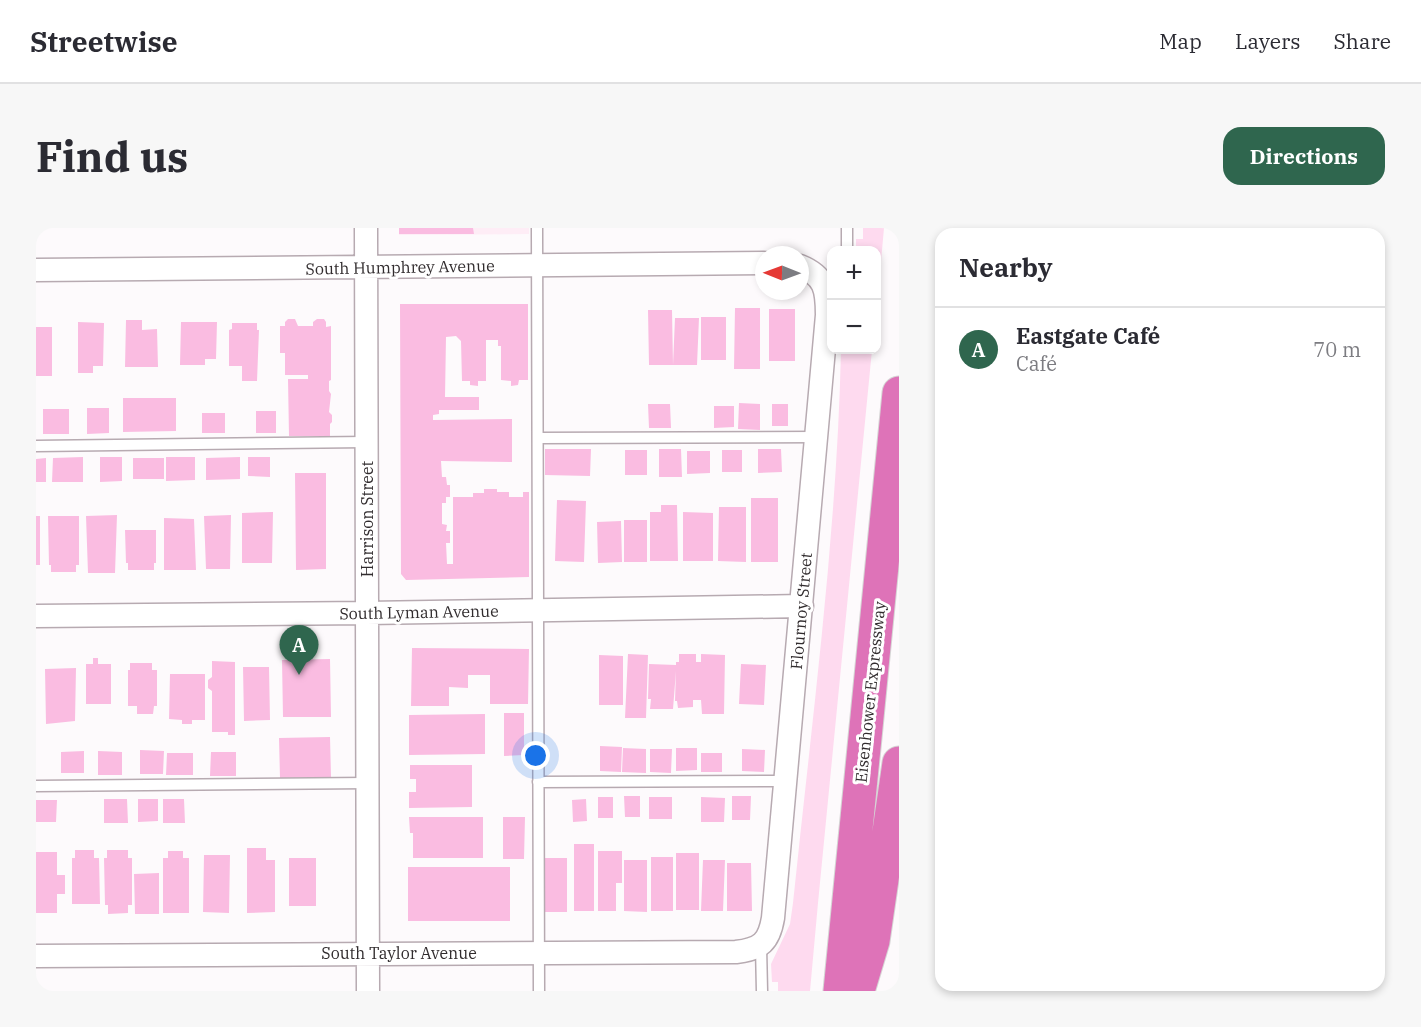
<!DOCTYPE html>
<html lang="en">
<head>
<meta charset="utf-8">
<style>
	:root { --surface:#fff; --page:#f7f7f7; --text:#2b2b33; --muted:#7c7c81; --line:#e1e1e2; --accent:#2f664e }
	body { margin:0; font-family:"IBM Plex Serif",serif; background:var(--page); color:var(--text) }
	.controls { position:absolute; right:18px; top:18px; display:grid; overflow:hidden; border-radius:12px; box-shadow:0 3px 9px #0003 }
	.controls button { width:54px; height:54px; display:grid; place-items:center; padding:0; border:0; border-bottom:2px solid var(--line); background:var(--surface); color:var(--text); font:30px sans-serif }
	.compass { position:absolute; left:719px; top:18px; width:54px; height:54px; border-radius:50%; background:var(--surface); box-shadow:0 3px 9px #0003; rotate:271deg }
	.you { position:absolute; left:500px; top:528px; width:21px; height:21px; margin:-15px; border:4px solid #fff; border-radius:50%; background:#1a73e8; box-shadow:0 0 0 9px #1a73e833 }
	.badge { display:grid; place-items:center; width:39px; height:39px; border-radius:50%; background:var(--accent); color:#fff; font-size:20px; font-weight:700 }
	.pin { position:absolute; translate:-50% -50px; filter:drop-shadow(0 2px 3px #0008) }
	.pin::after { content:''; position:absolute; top:32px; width:21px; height:18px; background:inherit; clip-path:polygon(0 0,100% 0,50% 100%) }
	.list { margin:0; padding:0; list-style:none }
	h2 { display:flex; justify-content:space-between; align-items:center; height:78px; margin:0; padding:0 24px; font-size:26px }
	h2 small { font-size:20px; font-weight:400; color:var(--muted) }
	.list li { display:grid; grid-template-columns:39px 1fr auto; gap:18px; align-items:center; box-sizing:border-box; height:84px; padding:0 24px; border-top:2px solid var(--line) }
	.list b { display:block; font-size:22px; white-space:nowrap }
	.list p { margin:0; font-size:20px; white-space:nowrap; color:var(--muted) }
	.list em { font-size:20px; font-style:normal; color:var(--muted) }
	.map { position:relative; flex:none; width:863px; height:763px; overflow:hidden; border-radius:18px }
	header { display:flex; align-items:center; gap:36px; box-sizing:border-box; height:84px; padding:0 30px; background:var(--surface); border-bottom:2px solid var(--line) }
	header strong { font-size:28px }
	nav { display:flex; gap:33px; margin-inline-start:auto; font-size:21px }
	.intro { display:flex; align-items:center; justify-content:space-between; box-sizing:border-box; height:144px; padding:0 36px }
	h1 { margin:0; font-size:42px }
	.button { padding:15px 27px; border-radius:18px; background:var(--accent); color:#fff; font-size:21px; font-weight:700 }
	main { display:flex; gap:36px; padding:0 36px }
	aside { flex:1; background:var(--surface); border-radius:18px; box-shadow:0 3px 9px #0003 }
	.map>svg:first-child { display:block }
</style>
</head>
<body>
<header>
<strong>Streetwise</strong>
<nav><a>Map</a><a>Layers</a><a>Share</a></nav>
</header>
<div class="intro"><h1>Find us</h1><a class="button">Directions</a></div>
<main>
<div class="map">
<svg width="863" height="763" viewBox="0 0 863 763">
	<rect width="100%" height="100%" fill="#fdfafc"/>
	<!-- built -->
	<path fill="#feedf6" d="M 363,0 L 493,0 L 493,6 L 363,7 Z"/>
	<!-- green -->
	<path fill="#fedaef" d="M 827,0 L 848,0 L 841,78 L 840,22 L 820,22 L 820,11 L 827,11 Z
		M 805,122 L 836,122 L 782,675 L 774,763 L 742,763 L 742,754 L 736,754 L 735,736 L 754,696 L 757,675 C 776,491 801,306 805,122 Z"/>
	<!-- building -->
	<path fill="#fabce1" d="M 363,0 L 437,0 L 438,6 L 363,6 Z
		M 364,76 L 492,76 L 492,152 L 483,152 L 482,157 L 475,158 L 475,153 L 465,152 L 465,118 L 462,118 L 462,112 L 450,112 L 450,153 L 442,153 L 442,158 L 434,157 L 434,153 L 426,153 L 425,113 L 420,108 L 410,109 L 409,169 L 443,169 L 443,182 L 403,182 L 403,186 L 397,187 L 397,192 L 476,191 L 476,234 L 405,233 L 406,249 L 410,249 L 411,257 L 414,257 L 414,269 L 410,269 L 410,275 L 406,275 L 406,296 L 411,297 L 410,303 L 414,303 L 414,315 L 410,315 L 411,336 L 417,336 L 417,269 L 437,269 L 437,265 L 448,265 L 448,261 L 461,261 L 461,264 L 473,264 L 473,269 L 487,269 L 487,264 L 493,264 L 493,349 L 370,352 L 365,346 Z
		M 699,80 L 724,80 L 724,141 L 698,141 Z
		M 733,81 L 759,81 L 759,133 L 733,133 Z
		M 612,82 L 636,82 L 637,137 L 613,137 Z
		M 665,89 L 690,89 L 690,132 L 665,132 Z
		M 639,90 L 663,90 L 661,137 L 637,137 Z
		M 252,91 L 259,91 L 262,98 L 277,98 L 277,94 L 281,91 L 288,91 L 290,94 L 290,99 L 295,98 L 295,152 L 293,153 L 293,163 L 295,166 L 293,184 L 296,187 L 296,194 L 294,196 L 294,208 L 253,208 L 252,151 L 272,151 L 272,147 L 249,147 L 249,125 L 244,125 L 244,98 L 249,98 L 249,94 Z
		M 90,92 L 106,92 L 106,102 L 121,101 L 122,139 L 89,139 Z
		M 42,94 L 68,95 L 67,138 L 57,138 L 57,145 L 42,145 Z
		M 145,94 L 181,94 L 180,131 L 169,131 L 169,137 L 144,137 Z
		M 196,95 L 221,95 L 221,102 L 223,102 L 221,153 L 206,153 L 206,138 L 193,138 L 193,102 L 196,101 Z
		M 0,99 L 16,99 L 16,148 L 0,148 Z
		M 87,170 L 140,170 L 140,203 L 87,204 Z
		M 703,175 L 724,176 L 724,202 L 702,201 Z
		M 612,176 L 634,176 L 635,200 L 613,200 Z
		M 736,176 L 752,176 L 752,198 L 736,198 Z
		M 678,178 L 698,178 L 698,199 L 678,200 Z
		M 51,180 L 73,180 L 73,205 L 51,206 Z
		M 7,181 L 33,181 L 33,206 L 7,206 Z
		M 220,183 L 240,183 L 240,205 L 220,205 Z
		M 166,185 L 189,185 L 189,205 L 166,205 Z
		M 509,221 L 555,221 L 554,248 L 509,247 Z
		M 623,221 L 645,221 L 646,249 L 623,249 Z
		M 722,221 L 745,221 L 746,244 L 722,245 Z
		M 589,222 L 611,222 L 611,247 L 589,247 Z
		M 686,222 L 706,222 L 706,244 L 686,244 Z
		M 651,223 L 674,223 L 674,245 L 651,246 Z
		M 47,229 L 47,254 L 16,254 L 17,230 Z
		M 64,229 L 86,229 L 86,253 L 64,254 Z
		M 130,229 L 159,229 L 159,252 L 130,253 Z
		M 204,229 L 204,251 L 170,252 L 170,230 Z
		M 212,229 L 234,229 L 234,249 L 212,248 Z
		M 10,230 L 10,254 L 0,254 L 0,231 Z
		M 97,230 L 128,230 L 128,251 L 97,251 Z
		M 259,245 L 290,245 L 290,341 L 260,342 Z
		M 715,270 L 742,270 L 742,334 L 715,334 Z
		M 521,272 L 550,273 L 548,334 L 519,333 Z
		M 625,277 L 641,277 L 642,333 L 614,333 L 614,284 L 625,284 Z
		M 683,279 L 710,279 L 710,334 L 682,333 Z
		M 237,284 L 236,335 L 206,335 L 206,285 Z
		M 647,284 L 677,285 L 677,333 L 647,333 Z
		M 81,287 L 79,345 L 52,345 L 50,288 Z
		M 195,287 L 194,341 L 170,341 L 168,288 Z
		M 0,288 L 4,288 L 4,337 L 0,337 Z
		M 12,288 L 43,288 L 43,337 L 40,337 L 40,344 L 15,344 L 15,337 L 13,337 Z
		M 128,290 L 158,291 L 160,342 L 128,342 Z
		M 588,292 L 611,292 L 611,334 L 588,334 Z
		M 585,293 L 586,334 L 562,335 L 561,294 Z
		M 89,302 L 120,302 L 120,335 L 118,335 L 118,342 L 92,342 L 92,335 L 90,335 Z
		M 376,420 L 493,421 L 492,476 L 454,476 L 454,447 L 432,447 L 432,460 L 413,459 L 413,478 L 375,478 Z
		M 592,426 L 612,427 L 610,490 L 589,490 Z
		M 643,426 L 660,426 L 660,434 L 665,434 L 665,426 L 689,427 L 688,486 L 666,486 L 665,472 L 657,472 L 657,479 L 642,480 L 641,473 L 639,473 L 640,443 L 637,481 L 614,481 L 615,471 L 612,471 L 613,436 L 640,437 L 640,434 L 643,434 Z
		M 563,427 L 587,428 L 587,477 L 563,477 Z
		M 57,430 L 62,430 L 62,436 L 75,436 L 75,476 L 50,476 L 50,436 L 57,436 Z
		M 294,431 L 295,489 L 247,489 L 246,432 Z
		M 176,433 L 199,434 L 199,507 L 192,507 L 192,504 L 176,504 L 176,463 L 172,460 L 172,452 L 176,449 Z
		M 94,435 L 116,435 L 116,442 L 121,442 L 121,478 L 118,478 L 117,486 L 101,486 L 101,478 L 92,478 L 92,442 L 94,442 Z
		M 705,436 L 730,437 L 728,477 L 703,476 Z
		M 207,439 L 233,439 L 234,492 L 208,493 Z
		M 40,440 L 39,493 L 10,496 L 9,441 Z
		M 134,446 L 169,446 L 169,492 L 156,492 L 156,496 L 146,496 L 146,492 L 133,491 Z
		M 468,485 L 488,485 L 488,527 L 468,528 Z
		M 449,486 L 449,526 L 373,527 L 373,487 Z
		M 294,509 L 295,549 L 244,550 L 243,510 Z
		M 564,518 L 586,519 L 585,544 L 564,543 Z
		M 587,520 L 610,521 L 610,545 L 586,544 Z
		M 640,520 L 661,520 L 661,542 L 640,543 Z
		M 614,521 L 636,521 L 635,545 L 614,544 Z
		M 706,521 L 729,522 L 728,544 L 706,543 Z
		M 104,522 L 128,523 L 127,546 L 104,546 Z
		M 48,523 L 48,545 L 25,545 L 25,524 Z
		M 62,523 L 86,524 L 86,547 L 62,547 Z
		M 175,524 L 200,524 L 200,548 L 174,548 Z
		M 131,525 L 157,525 L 157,547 L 130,547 Z
		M 665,525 L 686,525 L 686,544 L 665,544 Z
		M 374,537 L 436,537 L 436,579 L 373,580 L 373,564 L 380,564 L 380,551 L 374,551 Z
		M 588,568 L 604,568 L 604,589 L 589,589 Z
		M 696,568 L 715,568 L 714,592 L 696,592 Z
		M 562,569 L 577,569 L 577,590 L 562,590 Z
		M 613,569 L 636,569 L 636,591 L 613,591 Z
		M 665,569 L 689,570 L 688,594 L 665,594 Z
		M 68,571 L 91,571 L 92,595 L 68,595 Z
		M 102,571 L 122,571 L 122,593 L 102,594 Z
		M 127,571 L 148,571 L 149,595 L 127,595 Z
		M 550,571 L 551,593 L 537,594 L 536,572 Z
		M 0,572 L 21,572 L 20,594 L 0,594 Z
		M 373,589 L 447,589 L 447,630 L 377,630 L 377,605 L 374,605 Z
		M 467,589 L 489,589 L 488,631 L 467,631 Z
		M 538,616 L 558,616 L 558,683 L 538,683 Z
		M 211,620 L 230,620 L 230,632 L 239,632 L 239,684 L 211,685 Z
		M 39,622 L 58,622 L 58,630 L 63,630 L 64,676 L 36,676 L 36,630 L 39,630 Z
		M 71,622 L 92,622 L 92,630 L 96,630 L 96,677 L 92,677 L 92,685 L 72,686 L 72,677 L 69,677 L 68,630 L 71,630 Z
		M 132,623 L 147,623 L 147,630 L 153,630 L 153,685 L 127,685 L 127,630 L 132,630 Z
		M 562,623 L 586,623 L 586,655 L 580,655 L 580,683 L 562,683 Z
		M 0,624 L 21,624 L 21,647 L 29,647 L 29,666 L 21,666 L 21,685 L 0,685 Z
		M 640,625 L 663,625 L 663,682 L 640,682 Z
		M 168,627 L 194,627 L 193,685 L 167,684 Z
		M 615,629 L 637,629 L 637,683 L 615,683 Z
		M 253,630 L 280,630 L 280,678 L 253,678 Z
		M 509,630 L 531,630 L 531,684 L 508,684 Z
		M 588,632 L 611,632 L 611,684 L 588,683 Z
		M 667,632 L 689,632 L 687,683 L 665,683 Z
		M 691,635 L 715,635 L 716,683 L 691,683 Z
		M 372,639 L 474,639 L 474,693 L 372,693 Z
		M 123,645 L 123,686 L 99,686 L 98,646 Z"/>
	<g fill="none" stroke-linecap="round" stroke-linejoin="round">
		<!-- lane casing -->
		<g stroke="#b7aab1" stroke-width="13">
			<path id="lane" d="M 501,0 L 503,763
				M 811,22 L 811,0
				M 502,210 L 781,209
				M 0,218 L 331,214
				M 502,554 L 750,553
				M 0,558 L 332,555
				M 725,718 L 726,763"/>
		</g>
		<!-- street casing -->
		<g stroke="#b7aab1" stroke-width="25">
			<path id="street" d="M 330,0 L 332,763
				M 0,42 L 728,35
				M 0,388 L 331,385 L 766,378
				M 0,728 L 700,724 C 725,721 733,714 737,690 L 791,87 C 791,62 789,48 764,38"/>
		</g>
		<!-- highway casing -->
		<g stroke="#d6d5d5" stroke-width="35">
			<path id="highway" d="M 804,763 L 863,165
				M 822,763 L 837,713 L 863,535"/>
		</g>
		<!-- lane -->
		<use href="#lane" stroke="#fff" stroke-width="10"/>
		<!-- street -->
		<use href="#street" stroke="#fff" stroke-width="22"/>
		<!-- highway -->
		<use href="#highway" stroke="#de73b8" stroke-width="33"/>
	</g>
	<g text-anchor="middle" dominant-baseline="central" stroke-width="6" stroke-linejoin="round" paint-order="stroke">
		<!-- street labels -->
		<g font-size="16" fill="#312c2e" stroke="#fff">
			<text transform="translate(364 39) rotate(-1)">South Humphrey Avenue</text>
			<text transform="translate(331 291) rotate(-90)">Harrison Street</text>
			<text transform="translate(765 383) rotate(-85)">Flournoy Street</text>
			<text transform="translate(383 384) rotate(-1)">South Lyman Avenue</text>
			<text transform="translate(834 464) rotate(-84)">Eisenhower Expressway</text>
			<text x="363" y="725">South Taylor Avenue</text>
		</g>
	</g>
</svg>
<div class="controls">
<button>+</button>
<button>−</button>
</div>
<svg class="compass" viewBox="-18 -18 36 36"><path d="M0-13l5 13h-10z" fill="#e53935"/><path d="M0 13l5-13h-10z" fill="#7c7c81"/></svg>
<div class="you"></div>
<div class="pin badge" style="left:263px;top:447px">A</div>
</div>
<aside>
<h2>Nearby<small></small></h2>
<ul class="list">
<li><span class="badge">A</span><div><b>Eastgate Café</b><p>Café</p></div><em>70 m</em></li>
</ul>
</aside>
</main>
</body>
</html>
